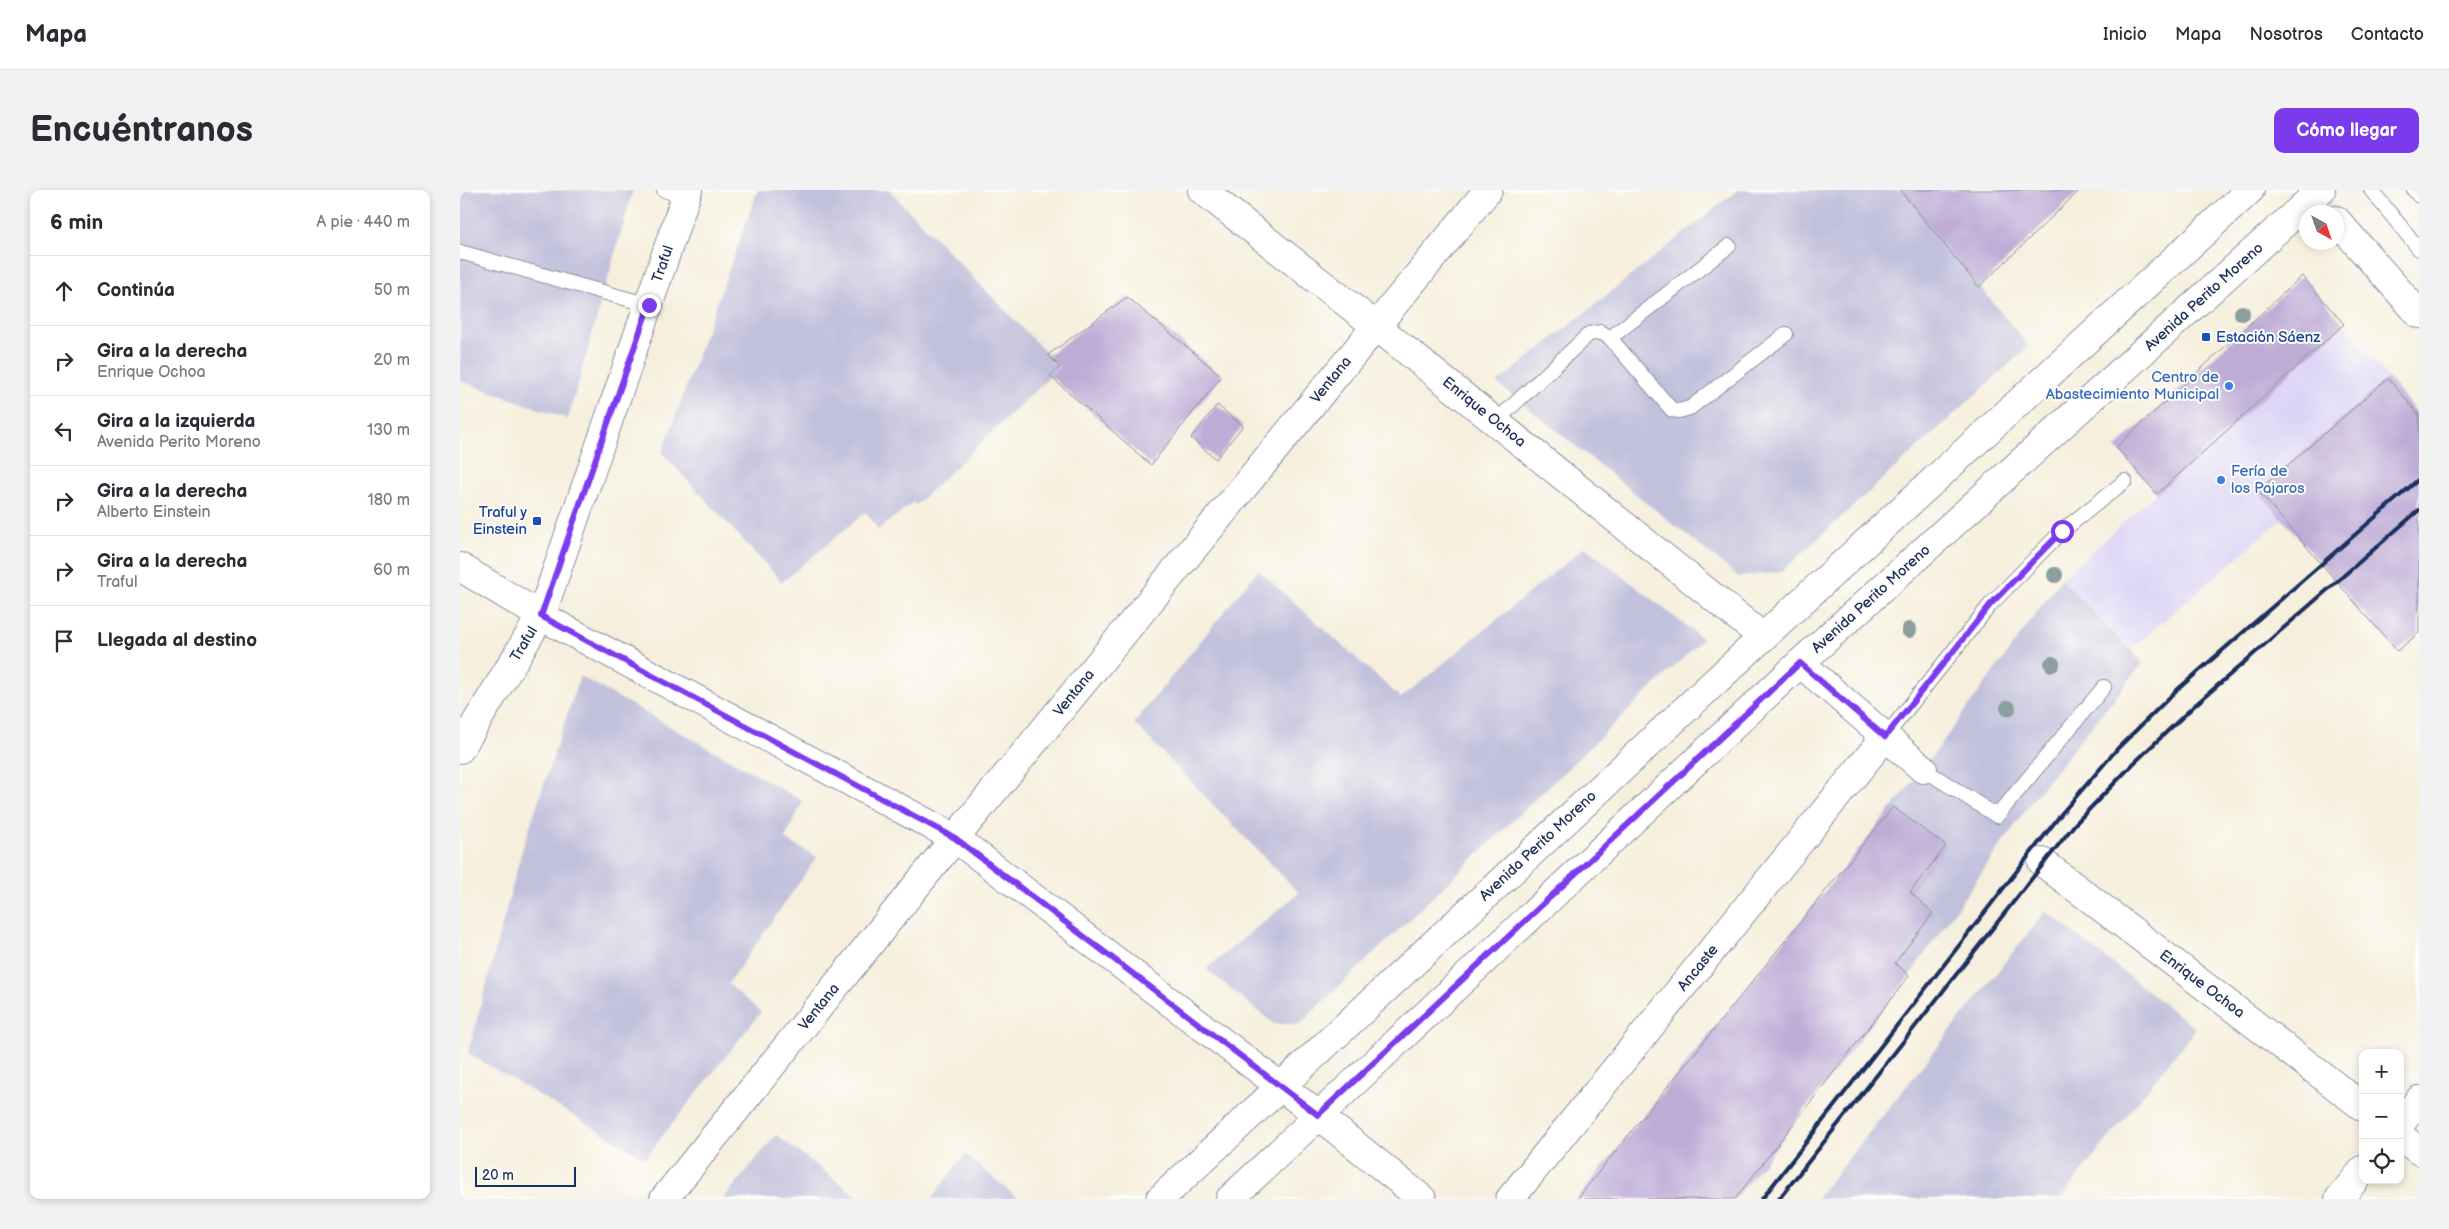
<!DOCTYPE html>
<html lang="es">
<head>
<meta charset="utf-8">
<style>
	:root { --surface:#fff; --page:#f2f2f3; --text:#2b2b33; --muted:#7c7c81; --line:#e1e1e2; --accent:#7c3aed }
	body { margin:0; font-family:"Balsamiq Sans",sans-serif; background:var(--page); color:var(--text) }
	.controls { position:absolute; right:15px; bottom:15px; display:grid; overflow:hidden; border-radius:10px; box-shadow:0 2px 8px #0003 }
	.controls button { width:45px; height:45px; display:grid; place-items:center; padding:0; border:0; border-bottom:1px solid var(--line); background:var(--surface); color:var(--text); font:25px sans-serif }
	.compass { position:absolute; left:1839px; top:15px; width:45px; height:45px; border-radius:50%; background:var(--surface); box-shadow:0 2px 8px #0003; rotate:140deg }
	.scale { position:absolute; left:15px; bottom:12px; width:101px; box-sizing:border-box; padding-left:5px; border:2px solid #1b2f5e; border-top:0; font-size:14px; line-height:18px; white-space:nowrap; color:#1b2f5e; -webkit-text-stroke:4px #fdfcf7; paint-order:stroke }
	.stop { position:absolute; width:15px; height:15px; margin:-11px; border:4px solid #7c3aed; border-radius:50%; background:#fff }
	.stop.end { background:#7c3aed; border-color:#fff; box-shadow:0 1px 5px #0008 }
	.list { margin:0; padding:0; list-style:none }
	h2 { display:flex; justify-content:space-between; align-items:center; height:65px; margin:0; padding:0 20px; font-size:21px }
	h2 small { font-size:16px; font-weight:400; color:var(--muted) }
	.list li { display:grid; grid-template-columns:32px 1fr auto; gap:15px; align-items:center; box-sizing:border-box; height:70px; padding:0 20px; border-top:1px solid var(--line) }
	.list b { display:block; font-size:19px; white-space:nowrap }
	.list p { margin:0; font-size:16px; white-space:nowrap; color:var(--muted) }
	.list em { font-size:16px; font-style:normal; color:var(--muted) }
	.icon { flex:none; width:28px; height:28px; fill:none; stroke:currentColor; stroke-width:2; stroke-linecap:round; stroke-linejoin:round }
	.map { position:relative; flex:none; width:1959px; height:1009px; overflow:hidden; border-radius:10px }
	header { display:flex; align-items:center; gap:30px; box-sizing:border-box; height:70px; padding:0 25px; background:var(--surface); border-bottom:1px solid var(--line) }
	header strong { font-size:24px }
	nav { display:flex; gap:28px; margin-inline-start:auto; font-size:18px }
	.intro { display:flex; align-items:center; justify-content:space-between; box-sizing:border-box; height:120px; padding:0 30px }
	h1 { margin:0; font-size:35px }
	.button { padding:12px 22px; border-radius:10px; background:var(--accent); color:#fff; font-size:18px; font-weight:700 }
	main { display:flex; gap:30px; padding:0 30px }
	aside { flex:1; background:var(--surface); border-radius:10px; box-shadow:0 2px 8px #0003 }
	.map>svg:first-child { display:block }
</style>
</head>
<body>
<header>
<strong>Mapa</strong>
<nav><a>Inicio</a><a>Mapa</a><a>Nosotros</a><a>Contacto</a></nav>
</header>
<div class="intro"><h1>Encuéntranos</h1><a class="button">Cómo llegar</a></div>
<main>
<aside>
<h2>6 min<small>A pie · 440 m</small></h2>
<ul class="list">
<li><svg class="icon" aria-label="ahead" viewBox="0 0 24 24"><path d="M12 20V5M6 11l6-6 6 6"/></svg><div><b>Continúa</b></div><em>50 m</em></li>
<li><svg class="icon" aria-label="right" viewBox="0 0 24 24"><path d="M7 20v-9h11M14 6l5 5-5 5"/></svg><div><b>Gira a la derecha</b><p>Enrique Ochoa</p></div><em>20 m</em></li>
<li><svg class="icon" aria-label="left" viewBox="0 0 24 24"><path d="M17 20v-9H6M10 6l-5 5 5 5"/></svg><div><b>Gira a la izquierda</b><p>Avenida Perito Moreno</p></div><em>130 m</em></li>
<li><svg class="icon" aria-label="right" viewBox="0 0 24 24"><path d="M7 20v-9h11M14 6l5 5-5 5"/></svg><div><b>Gira a la derecha</b><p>Alberto Einstein</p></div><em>180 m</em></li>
<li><svg class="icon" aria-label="right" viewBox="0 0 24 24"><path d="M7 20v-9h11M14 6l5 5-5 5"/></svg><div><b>Gira a la derecha</b><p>Traful</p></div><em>60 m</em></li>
<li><svg class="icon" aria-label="arrive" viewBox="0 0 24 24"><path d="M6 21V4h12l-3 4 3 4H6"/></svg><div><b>Llegada al destino</b></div></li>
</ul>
</aside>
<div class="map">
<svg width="1959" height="1009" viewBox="0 0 1959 1009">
	<rect width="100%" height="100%" fill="#fdfcf7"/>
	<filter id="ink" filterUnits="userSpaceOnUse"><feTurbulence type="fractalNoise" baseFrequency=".02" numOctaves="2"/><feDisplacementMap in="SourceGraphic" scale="10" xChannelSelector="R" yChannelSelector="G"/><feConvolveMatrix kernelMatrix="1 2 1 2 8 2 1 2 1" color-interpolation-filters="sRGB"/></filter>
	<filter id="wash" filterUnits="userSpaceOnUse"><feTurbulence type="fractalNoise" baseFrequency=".0096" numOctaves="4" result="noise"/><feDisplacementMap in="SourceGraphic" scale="20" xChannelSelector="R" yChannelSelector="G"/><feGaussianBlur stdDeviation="1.12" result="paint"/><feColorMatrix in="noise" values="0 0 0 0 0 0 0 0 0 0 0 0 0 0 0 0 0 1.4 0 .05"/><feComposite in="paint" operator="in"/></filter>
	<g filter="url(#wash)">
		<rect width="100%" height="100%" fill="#f6efdd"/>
		<!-- built -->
		<path fill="#ddd5f6" d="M 1884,134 L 1928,188 L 1798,301 L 1822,329 L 1671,459 L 1601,389 Z"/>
		<!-- industrial -->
		<path fill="#c2c1dc" d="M 0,0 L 173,0 L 108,229 L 0,191 Z
			M 298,0 L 429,0 L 600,177 L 456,315 L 453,312 L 418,340 L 406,322 L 322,392 L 202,263 Z
			M 1278,0 L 1440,0 L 1569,156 L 1321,382 L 1279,387 L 1037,193 Z
			M 1125,357 L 1243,449 L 840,834 L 814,834 L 746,779 L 839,703 L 674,533 L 798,380 L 941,508 Z
			M 1601,389 L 1683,473 L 1577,604 L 1449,786 L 1275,1009 L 1117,1009 L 1463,579 Z
			M 120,486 L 343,611 L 325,649 L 357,667 L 268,794 L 301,822 L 185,968 L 8,863 L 62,660 Z
			M 1586,721 L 1736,839 L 1600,1009 L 1356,1009 Z
			M 316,945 L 401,1009 L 263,1009 Z
			M 505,964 L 559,1009 L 471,1009 Z"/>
		<g id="blocks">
			<!-- building -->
			<path fill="#beacd7" d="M 1440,0 L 1620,0 L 1519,97 Z
				M 1842,86 L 1884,134 L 1697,304 L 1656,257 Z
				M 667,107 L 762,186 L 691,275 L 590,186 L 600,177 L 588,165 Z
				M 1928,188 L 1959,225 L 1959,443 L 1937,461 L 1798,301 Z
				M 757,215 L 783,236 L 756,269 L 731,248 Z
				M 1433,617 L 1486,656 L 1450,702 L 1473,723 L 1435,773 L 1449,786 L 1275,1009 L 1117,1009 Z"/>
		</g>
	</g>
	<g filter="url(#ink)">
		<use href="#blocks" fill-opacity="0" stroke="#888f9e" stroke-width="1"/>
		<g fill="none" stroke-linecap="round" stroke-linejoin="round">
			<!-- lane casing -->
			<g stroke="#888f9e" stroke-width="16">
				<path id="lane" d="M 204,0 L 225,7
					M 1911,0 L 1959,59
					M 1954,0 L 1959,6
					M 0,62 L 189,115
					M 1150,148 L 1269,56
					M 1035,232 L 1129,144 L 1141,142 L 1150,148 L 1212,220 L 1219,221 L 1230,218 L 1326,144
					M 1425,547 L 1530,415 L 1602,341 L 1665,291
					M 1463,579 L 1537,626 L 1644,497"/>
			</g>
			<!-- street casing -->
			<g stroke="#888f9e" stroke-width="30">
				<path id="street" d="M 742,0 L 916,136 L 1303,447
					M 0,377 L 81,426 L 495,648 L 858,925 L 962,1009
					M 1340,473 L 1463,579
					M 0,559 L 81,426 L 228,0
					M 1582,672 L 1903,917
					M 1940,934 L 1959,910
					M 1940,946 L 1959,961
					M 204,1009 L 495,648 L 1028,0
					M 1050,1009 L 1425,547
					M 1879,1009 L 1903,980"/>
			</g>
			<!-- secondary casing -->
			<g stroke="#888f9e" stroke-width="30">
				<path id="secondary" d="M 1876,30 L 1959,124
					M 700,1009 L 1303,447 L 1790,0
					M 770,1009 L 1340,473 L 1861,0"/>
			</g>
			<!-- lane -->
			<use href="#lane" stroke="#fff" stroke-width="14"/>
			<!-- street -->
			<use href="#street" stroke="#fff" stroke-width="28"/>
			<!-- secondary -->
			<use href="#secondary" stroke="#fff" stroke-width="28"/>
			<!-- rail -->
			<path stroke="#1b2f5e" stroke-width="4" d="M 1302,1009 L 1602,623 L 1658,558 L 1717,500 L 1959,289
				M 1319,1009 L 1615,634 L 1673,574 L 1734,516 L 1959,320"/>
		</g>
		<!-- trees -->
		<g fill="#8c9f9f">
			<circle cx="1782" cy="123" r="8"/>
			<circle cx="1595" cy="385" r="8"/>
			<circle cx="1449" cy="440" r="8"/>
			<circle cx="1592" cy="474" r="8"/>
			<circle cx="1548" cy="518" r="8"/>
		</g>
	</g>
	<g fill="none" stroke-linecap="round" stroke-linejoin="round" filter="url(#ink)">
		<!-- route -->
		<path stroke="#7c3aed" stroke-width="6" d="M 189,115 L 81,426 L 495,648 L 858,925 L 1340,473 L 1425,547 L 1530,415 L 1602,341"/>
	</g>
	<!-- markers -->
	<g fill="#1a4fb4" stroke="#fdfcf7" stroke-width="2">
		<rect x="1741" y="142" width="10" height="10" rx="2.5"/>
		<rect x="72" y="326" width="10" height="10" rx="2.5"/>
	</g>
	<g fill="#3f7fe0" stroke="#fdfcf7" stroke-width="2">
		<circle cx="1769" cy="196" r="5"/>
		<circle cx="1761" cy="290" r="5"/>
	</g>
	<g text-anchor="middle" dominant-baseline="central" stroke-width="4" stroke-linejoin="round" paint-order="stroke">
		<!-- street labels -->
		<g font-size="15" fill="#1b2f5e" stroke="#fdfcf7">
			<text transform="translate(203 74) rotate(-71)">Traful</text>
			<text transform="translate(1744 107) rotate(-42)">Avenida Perito Moreno</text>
			<text transform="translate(871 190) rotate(-51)">Ventana</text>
			<text transform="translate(1024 222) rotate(39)">Enrique Ochoa</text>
			<text transform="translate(1411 409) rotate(-42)">Avenida Perito Moreno</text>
			<text transform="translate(64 454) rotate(-59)">Traful</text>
			<text transform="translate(614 503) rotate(-51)">Ventana</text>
			<text transform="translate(1078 656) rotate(-43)">Avenida Perito Moreno</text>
			<text transform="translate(1238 778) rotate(-51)">Ancaste</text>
			<text transform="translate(1742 794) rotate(37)">Enrique Ochoa</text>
			<text transform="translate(359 817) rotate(-51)">Ventana</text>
		</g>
		<!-- transit labels -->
		<g font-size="15" fill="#164399" stroke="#fdfcf7" text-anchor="start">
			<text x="1756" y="147">Estación Sáenz</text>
			<text x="67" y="322" text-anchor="end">Traful y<tspan x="67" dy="17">Einstein</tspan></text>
		</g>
		<!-- shop labels -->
		<g font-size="15" fill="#366cbe" stroke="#fdfcf7" text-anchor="end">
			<text x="1759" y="187">Centro de<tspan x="1759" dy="17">Abastecimiento Municipal</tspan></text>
			<text x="1771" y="281" text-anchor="start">Fería de<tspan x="1771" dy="17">los Pajaros</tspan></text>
		</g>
	</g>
</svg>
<div class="controls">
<button>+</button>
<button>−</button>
<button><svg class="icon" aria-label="locate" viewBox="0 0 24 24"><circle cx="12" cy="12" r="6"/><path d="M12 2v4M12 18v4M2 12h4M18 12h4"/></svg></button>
</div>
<svg class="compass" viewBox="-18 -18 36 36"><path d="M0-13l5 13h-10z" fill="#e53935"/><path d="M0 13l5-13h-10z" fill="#7c7c81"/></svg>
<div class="scale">20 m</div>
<div class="stop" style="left:1602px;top:341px"></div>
<div class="stop end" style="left:189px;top:115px"></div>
</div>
</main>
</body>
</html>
